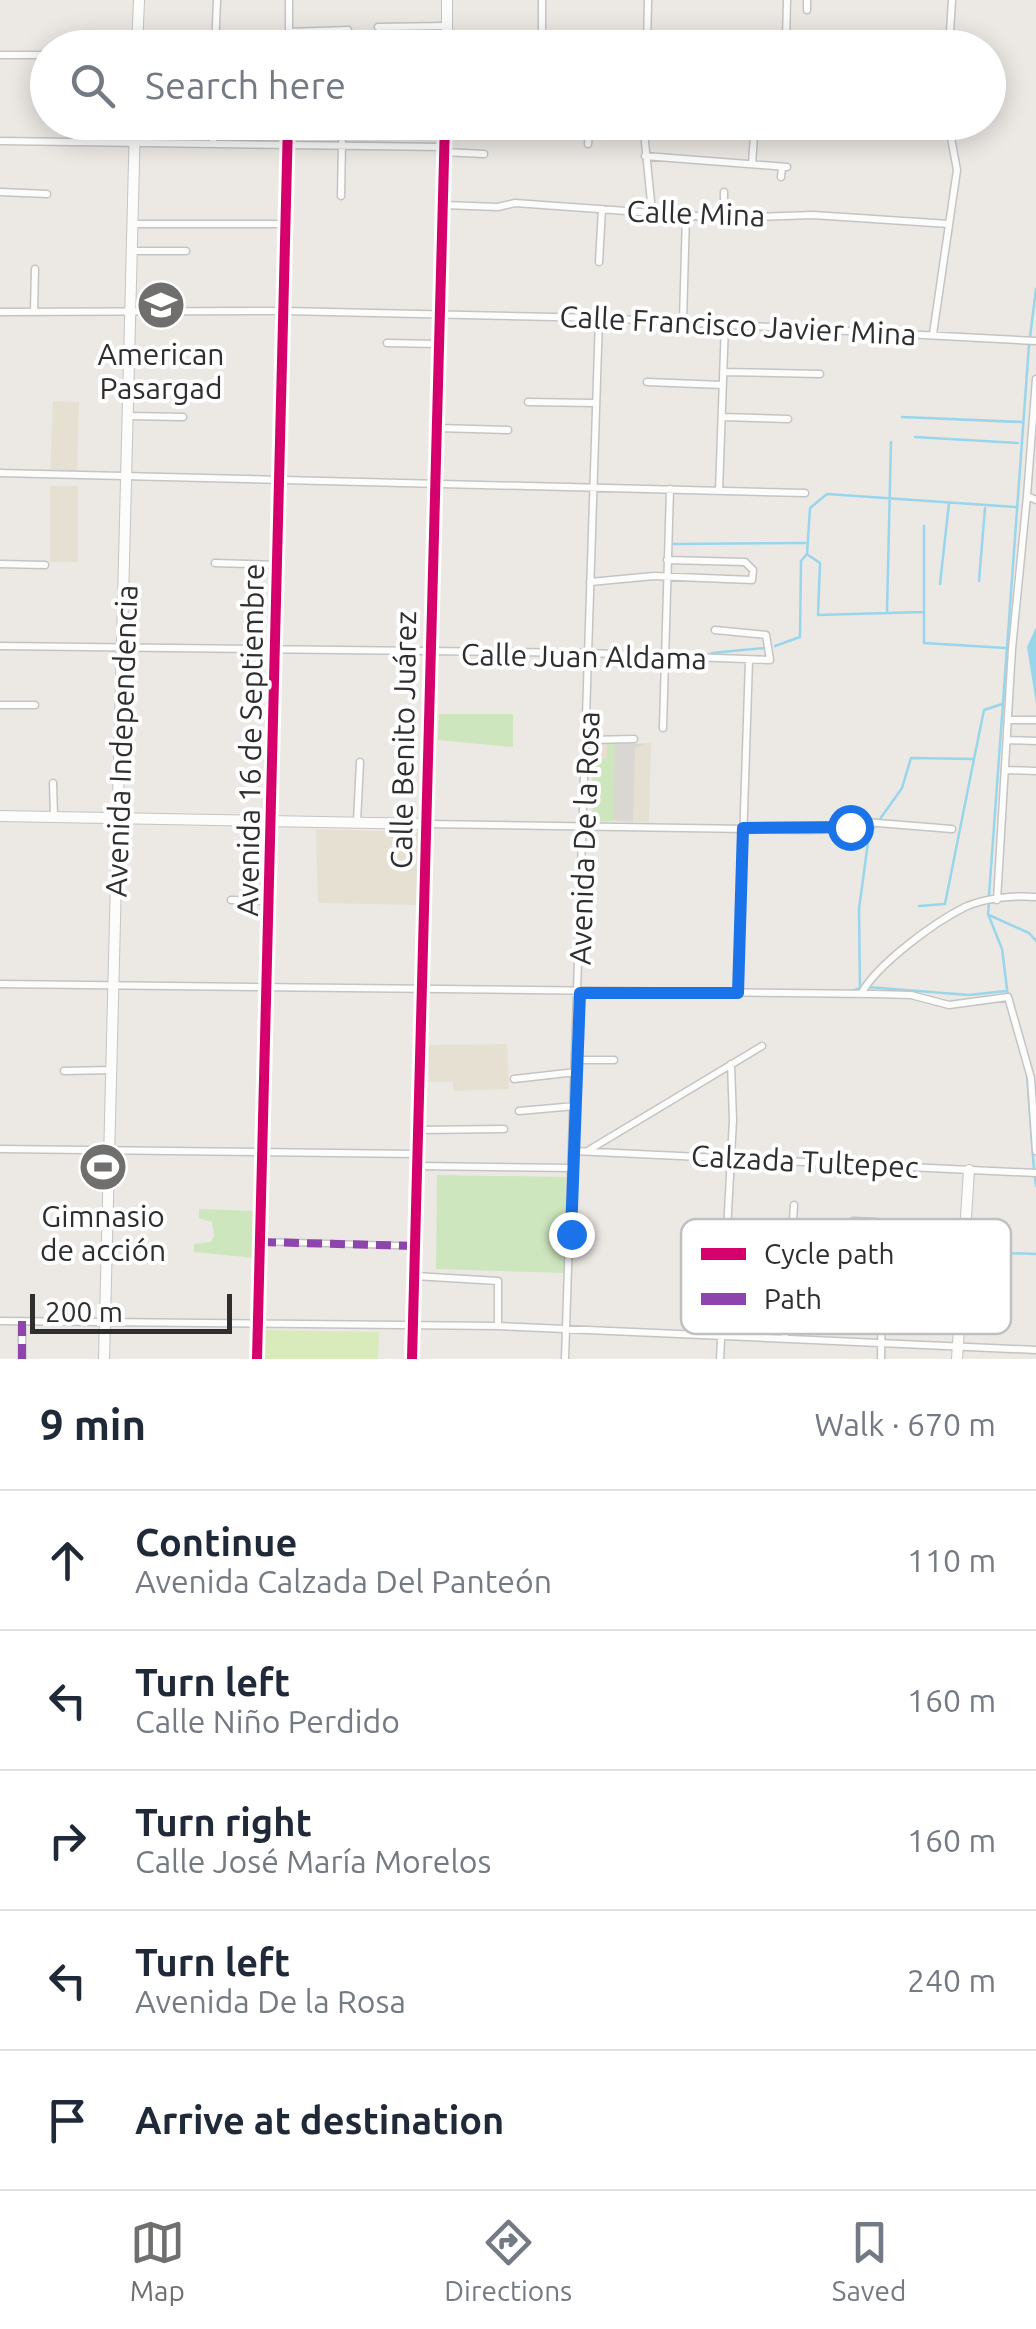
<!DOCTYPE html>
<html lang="en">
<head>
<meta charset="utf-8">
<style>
	:root { --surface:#fff; --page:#f6f6f7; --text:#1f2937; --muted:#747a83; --line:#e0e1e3; --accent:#706f6e }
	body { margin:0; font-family:Ubuntu,sans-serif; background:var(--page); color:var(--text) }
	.scale { position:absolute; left:30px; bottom:25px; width:202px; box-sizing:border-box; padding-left:10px; border:5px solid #2e2e2e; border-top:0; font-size:28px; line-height:35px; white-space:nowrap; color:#2e2e2e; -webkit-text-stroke:8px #fff; paint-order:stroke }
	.stop { position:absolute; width:30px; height:30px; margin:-22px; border:8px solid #1a73e8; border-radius:50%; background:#fff }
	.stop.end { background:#1a73e8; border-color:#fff; box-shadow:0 2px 10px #0008 }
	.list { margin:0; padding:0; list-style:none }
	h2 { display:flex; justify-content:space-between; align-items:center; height:130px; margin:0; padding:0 40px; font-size:42px }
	h2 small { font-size:32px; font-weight:400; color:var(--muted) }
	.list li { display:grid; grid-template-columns:65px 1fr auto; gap:30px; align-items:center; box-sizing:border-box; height:140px; padding:0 40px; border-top:2px solid var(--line) }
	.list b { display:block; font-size:38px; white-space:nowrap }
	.list p { margin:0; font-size:32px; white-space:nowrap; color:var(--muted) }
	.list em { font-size:32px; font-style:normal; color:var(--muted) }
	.icon { flex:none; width:55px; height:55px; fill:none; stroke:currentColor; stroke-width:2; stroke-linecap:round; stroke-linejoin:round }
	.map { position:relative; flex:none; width:1036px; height:1359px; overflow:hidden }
	.search { position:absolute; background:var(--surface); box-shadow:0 5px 25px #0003; left:30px; right:30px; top:30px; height:110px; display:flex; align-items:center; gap:25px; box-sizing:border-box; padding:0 35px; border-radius:55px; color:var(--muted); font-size:38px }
	.sheet { height:830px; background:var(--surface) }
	nav { display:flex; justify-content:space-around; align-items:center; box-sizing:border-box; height:140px; border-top:2px solid var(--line); background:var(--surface); font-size:28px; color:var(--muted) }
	nav a { display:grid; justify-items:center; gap:5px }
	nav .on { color:var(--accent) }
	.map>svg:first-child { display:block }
</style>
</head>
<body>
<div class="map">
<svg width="1036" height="1359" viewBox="0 0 1036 1359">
	<rect width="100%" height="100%" fill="#ece8e4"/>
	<!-- education -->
	<path fill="#e6e0d3" d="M 53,401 L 79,402 L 77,476 L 50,476 Z
		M 50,486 L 78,486 L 78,562 L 50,562 Z
		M 592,743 L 651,743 L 649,822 L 592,821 Z
		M 316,829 L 420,832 L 417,905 L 318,903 Z
		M 507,1044 L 509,1089 L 453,1091 L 453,1082 L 429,1082 L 429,1045 Z"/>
	<!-- green -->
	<path fill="#cee6be" d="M 439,714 L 513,714 L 513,747 L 438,740 Z
		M 607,744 L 615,744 L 613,821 L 593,821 L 593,759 L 607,758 Z
		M 437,1175 L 566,1177 L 565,1273 L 436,1269 Z
		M 199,1209 L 256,1211 L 254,1258 L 194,1252 L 194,1244 L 211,1242 L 214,1236 L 212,1222 L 199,1218 Z"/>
	<!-- pitch -->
	<path fill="#d9eabb" d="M 265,1330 L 379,1332 L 378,1359 L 264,1359 Z"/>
	<!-- plaza -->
	<path fill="#dad6d2" d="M 615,744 L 647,744 L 635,748 L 633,822 L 613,820 Z"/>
	<!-- water -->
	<path fill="#99d6ec" d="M 1036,627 L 1036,704 L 1027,647 Z"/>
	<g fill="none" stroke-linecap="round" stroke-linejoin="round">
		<!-- stream -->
		<path stroke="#99d6ec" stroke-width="2.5" d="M 1030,337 L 1036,289
			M 902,417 L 1021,422
			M 915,437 L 1018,443
			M 924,526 L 924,643 L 1006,648
			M 673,544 L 805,543
			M 808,555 L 820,563 L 818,615 L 923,612
			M 979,581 L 985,508
			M 940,584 L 949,503
			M 887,611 L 891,442
			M 775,646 L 800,637 L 801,561 L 807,554 L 810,508 L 827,494 L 1015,507
			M 712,653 L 765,648
			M 880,819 L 902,788 L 911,758 L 974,759 L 984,710 L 1002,704
			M 989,895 L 1029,345
			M 989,903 L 988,914 L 1002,949 L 1008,997
			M 919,906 L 945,904 L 974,759
			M 989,915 L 1029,933 L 1036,941
			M 867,987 L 969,995 L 1006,991
			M 853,991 L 860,988 L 859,909 L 869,835 L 875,826
			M 1027,1073 L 1034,1170
			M 1035,1177 L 1036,1186
			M 973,1252 L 1036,1254"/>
		<!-- pedestrian casing -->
		<g stroke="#c5c4c5" stroke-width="8">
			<path id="pedestrian" d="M 277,1242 L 414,1246"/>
		</g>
		<!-- minor casing -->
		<g stroke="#c5c4c5" stroke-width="9">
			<path id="minor" d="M 807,10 L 807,0
				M 378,27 L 447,26
				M 289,32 L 348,30
				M 786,42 L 787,0
				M 700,43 L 949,44
				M 647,46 L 648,0
				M 493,47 L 528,48
				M 215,48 L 217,0
				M 289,48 L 289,0
				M 542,48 L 542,0
				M 949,48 L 952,0
				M 0,55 L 48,55
				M 643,122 L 652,212
				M 0,141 L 444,147
				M 213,144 L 213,122
				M 588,144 L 590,122
				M 444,152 L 484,154
				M 645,156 L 787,167
				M 752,164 L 755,122
				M 781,177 L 782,167
				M 0,192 L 47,194
				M 341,196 L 342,142
				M 444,205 L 498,207 L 515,203 L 724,218 L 813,215 L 949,224
				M 724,218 L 724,192
				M 133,224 L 286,224
				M 132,251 L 186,251
				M 599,262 L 602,209
				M 0,312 L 284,311 L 599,318 L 1036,341
				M 34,312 L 35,269
				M 683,321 L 686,215
				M 933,334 L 957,170 L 948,122
				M 387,343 L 439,344
				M 723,372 L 820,374
				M 1036,379 L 1027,496 L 1036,500
				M 647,382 L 723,385
				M 528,402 L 594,403
				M 129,416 L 183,417
				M 722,417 L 788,419
				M 437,428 L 508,430
				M 0,473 L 805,493
				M 719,491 L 725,323
				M 215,563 L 279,565
				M 0,564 L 45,565
				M 590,582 L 654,576 L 752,580 L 753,570 L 745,562 L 667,560
				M 0,646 L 588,653 L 770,660 L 766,635 L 715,630
				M 0,705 L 35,705
				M 1008,720 L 1036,720
				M 663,728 L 670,489
				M 588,740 L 634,739
				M 1007,740 L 1036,741
				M 1005,770 L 1036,771
				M 53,783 L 54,816
				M 357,822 L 360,762
				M 427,824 L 809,830 L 837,829 L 865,822 L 952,829
				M 231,900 L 272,901
				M 997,900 L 1012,649 L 1027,496
				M 0,984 L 875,994 L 911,995 L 949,1005 L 1008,997 L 1031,1078 L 1036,1151
				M 738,993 L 749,660
				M 861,994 C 877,964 935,922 965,907 C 985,898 1014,895 1036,897
				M 577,1060 L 614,1060
				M 64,1071 L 112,1070
				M 514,1079 L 576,1072
				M 519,1111 L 575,1106
				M 418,1130 L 504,1129
				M 0,1149 L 417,1154
				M 589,1150 L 762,1046
				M 574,1151 L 1036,1173
				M 418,1166 L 574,1168
				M 853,1221 L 876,1222 L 883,1228 L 881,1359
				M 415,1276 L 498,1281 L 498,1326
				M 789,1284 L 813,1284
				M 860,1287 L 884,1288
				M 724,1295 L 787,1297
				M 0,1321 L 498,1326 L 1036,1350
				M 22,1321 L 22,1359
				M 785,1336 L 794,1205
				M 257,1359 L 288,122
				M 565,1359 L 599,318
				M 720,1359 L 733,1120 L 731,1064"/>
		</g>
		<!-- secondary casing -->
		<g stroke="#c5c4c5" stroke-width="12">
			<path id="secondary" d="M 137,48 L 139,0
				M 447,48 L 447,0
				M 0,816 L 427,824
				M 104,1359 L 135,122
				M 412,1359 L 445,122
				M 957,1359 L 969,1170"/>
		</g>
		<!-- pedestrian -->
		<use href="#pedestrian" stroke="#fcfcfb" stroke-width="5"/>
		<!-- minor -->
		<use href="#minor" stroke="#fcfcfb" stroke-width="6"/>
		<!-- secondary -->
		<use href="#secondary" stroke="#fcfcfb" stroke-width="10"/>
		<!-- quiet -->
		<path stroke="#8e44ad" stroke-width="8" stroke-dasharray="15 8" stroke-linecap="butt" d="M 261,1242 L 416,1246
			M 22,1321 L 22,1359"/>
		<!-- cycleway casing -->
		<g stroke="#fff" stroke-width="16">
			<path id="cycleway" d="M 257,1359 L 288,122
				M 412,1359 L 445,122"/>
		</g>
		<!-- cycleway -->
		<use href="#cycleway" stroke="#d6006c" stroke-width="10"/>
	</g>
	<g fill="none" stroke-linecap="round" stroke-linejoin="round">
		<!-- route -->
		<path stroke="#1a73e8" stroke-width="12" d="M 571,1234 L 580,993 L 738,993 L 743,828 L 850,827"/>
	</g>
	<!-- icons -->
	<defs>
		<g id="school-disc" transform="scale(2.5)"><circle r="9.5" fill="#706f6e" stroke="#fff"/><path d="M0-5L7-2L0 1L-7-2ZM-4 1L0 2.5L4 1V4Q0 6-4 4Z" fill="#fff"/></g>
		<g id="stadium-disc" transform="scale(2.5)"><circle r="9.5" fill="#706f6e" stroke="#fff"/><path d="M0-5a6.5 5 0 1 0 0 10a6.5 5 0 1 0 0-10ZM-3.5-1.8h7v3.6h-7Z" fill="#fff"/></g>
	</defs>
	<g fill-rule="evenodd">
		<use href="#school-disc" x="161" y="305"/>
		<use href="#stadium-disc" x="103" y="1167"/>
	</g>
	<g text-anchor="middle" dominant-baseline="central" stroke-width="8" stroke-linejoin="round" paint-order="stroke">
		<!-- street labels -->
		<g font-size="30" fill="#2e2e2e" stroke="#fff">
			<text transform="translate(696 213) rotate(2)">Calle Mina</text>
			<text transform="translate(738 325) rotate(3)">Calle Francisco Javier Mina</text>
			<text transform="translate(584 656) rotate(1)">Calle Juan Aldama</text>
			<text transform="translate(250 740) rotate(-89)">Avenida 16 de Septiembre</text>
			<text transform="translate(403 740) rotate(-89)">Calle Benito Juárez</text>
			<text transform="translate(121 741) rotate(-88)">Avenida Independencia</text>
			<text transform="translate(584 838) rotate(-88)">Avenida De la Rosa</text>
			<text transform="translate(805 1161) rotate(3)">Calzada Tultepec</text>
		</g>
		<!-- poi labels -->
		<g font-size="30" fill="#2e2e2e" stroke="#fff">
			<text x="161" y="354">American<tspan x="161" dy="34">Pasargad</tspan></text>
			<text x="103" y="1216">Gimnasio<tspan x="103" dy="34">de acción</tspan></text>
		</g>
	</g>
	<!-- legend -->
	<rect x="681" y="1219" width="330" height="115" rx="15" fill="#fff" stroke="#c0c0c0" stroke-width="2.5"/>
	<rect x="701" y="1248" width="45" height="12" fill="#d6006c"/>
	<rect x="701" y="1293" width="45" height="12" fill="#8e44ad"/>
	<g font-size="28" fill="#2e2e2e">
		<text x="764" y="1264">Cycle path</text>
		<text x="764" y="1309">Path</text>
	</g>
</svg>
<div class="scale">200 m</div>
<div class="stop" style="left:850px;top:827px"></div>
<div class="stop end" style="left:571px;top:1234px"></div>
<div class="search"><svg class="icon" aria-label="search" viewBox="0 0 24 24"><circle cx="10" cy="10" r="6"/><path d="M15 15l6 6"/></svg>Search here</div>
</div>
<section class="sheet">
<h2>9 min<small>Walk · 670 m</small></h2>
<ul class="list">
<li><svg class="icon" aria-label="ahead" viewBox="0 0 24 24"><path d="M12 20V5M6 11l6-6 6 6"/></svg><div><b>Continue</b><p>Avenida Calzada Del Panteón</p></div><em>110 m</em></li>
<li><svg class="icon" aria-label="left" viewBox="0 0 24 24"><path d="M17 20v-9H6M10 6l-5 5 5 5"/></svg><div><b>Turn left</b><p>Calle Niño Perdido</p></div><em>160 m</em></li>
<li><svg class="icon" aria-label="right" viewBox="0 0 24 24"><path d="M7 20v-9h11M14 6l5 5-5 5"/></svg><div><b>Turn right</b><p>Calle José María Morelos</p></div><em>160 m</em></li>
<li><svg class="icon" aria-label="left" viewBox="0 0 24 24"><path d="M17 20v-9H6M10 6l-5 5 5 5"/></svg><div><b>Turn left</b><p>Avenida De la Rosa</p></div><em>240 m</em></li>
<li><svg class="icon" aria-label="arrive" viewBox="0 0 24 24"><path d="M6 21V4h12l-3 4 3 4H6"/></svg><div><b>Arrive at destination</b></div></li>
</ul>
</section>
<nav>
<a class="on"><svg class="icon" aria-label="map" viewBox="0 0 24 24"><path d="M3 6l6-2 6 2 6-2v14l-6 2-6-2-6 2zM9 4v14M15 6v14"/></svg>Map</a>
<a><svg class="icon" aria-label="directions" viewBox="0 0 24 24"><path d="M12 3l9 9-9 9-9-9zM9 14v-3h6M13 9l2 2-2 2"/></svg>Directions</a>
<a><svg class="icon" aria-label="saved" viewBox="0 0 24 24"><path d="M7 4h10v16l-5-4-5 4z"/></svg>Saved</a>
</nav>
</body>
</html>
